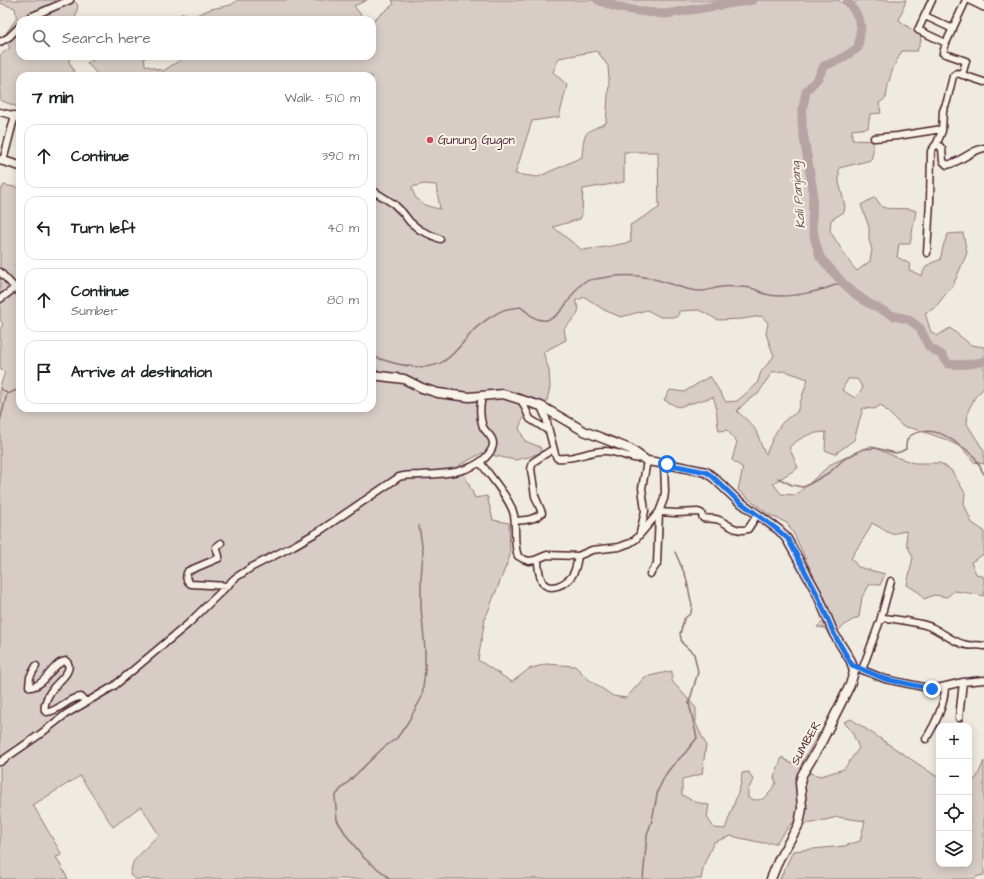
<!DOCTYPE html>
<html lang="en">
<head>
<meta charset="utf-8">
<style>
	:root { --surface:#fff; --page:#f6f6f6; --text:#202124; --muted:#757577; --line:#e0e0e0 }
	body { margin:0; font-family:"Architects Daughter",sans-serif; background:var(--page); color:var(--text) }
	.controls { position:absolute; right:12px; bottom:12px; display:grid; overflow:hidden; border-radius:8px; box-shadow:0 2px 10px #0003 }
	.controls button { width:36px; height:36px; display:grid; place-items:center; padding:0; border:0; border-bottom:1px solid var(--line); background:var(--surface); color:var(--text); font:20px sans-serif }
	.stop { position:absolute; width:12px; height:12px; margin:-9px; border:3px solid #1a73e8; border-radius:50%; background:#fff }
	.stop.end { background:#1a73e8; border-color:#fff; box-shadow:0 1px 4px #0008 }
	.list { margin:0; padding:0; list-style:none }
	h2 { display:flex; justify-content:space-between; align-items:center; height:52px; margin:0; padding:0 16px; font-size:17px }
	h2 small { font-size:13px; font-weight:400; color:var(--muted) }
	.list li { display:grid; grid-template-columns:26px 1fr auto; gap:12px; align-items:center; box-sizing:border-box; height:64px; margin:0 8px 8px; padding:0 8px; border:1px solid var(--line); border-radius:12px }
	.list b { display:block; font-size:15px; white-space:nowrap }
	.list p { margin:0; font-size:13px; white-space:nowrap; color:var(--muted) }
	.list em { font-size:13px; font-style:normal; color:var(--muted) }
	.icon { flex:none; width:22px; height:22px; fill:none; stroke:currentColor; stroke-width:2; stroke-linecap:round; stroke-linejoin:round }
	.map { position:relative; flex:none; width:984px; height:879px; overflow:hidden }
	.search { position:absolute; background:var(--surface); box-shadow:0 2px 10px #0003; left:16px; top:16px; width:360px; height:44px; display:flex; align-items:center; gap:10px; box-sizing:border-box; padding:0 14px; border-radius:12px; color:var(--muted); font-size:15px }
	.panel { position:absolute; background:var(--surface); box-shadow:0 2px 10px #0003; left:16px; top:72px; width:360px; height:340px; border-radius:12px }
	.map>svg:first-child { display:block }
</style>
</head>
<body>
<div class="map">
<svg width="984" height="879" viewBox="0 0 984 879">
	<rect width="100%" height="100%" fill="#f0ebe0"/>
	<filter id="ink" filterUnits="userSpaceOnUse"><feTurbulence type="fractalNoise" baseFrequency=".025" numOctaves="2"/><feDisplacementMap in="SourceGraphic" scale="8" xChannelSelector="R" yChannelSelector="G"/><feConvolveMatrix kernelMatrix="1 2 1 2 8 2 1 2 1" color-interpolation-filters="sRGB"/></filter>
	<g filter="url(#ink)">
		<!-- green -->
		<path fill="#d8cdc6" stroke="#917678" fill-rule="evenodd" d="M 0,0 L 73,0 L 78,5 L 75,20 L 20,20 L 20,56 L 70,56 L 69,62 L 77,76 L 20,76 L 20,108 L 0,100 L 0,55 L 10,48 L 4,36 L 17,18 L 15,8 L 0,3 Z
			M 238,0 L 367,0 L 354,6 L 365,20 L 178,20 L 182,13 L 194,16 L 211,9 L 231,5 Z
			M 392,0 L 838,0 L 849,7 L 858,0 L 906,0 L 899,20 L 911,29 L 920,32 L 921,41 L 917,51 L 902,51 C 893,66 888,80 886,98 L 879,103 L 881,113 L 870,114 L 868,128 L 852,130 L 852,140 L 873,141 L 873,152 L 871,160 L 839,168 L 839,182 L 845,206 L 844,212 L 831,220 L 830,231 L 850,263 L 857,271 L 870,261 L 872,250 L 869,240 L 869,227 L 861,205 L 875,197 L 882,207 C 893,211 906,206 916,211 L 910,244 L 899,244 L 897,257 L 910,264 L 909,270 L 922,276 C 925,265 929,263 940,260 L 944,243 L 948,234 L 963,233 L 967,253 L 954,283 L 935,308 L 925,313 L 931,332 L 937,336 L 950,328 L 971,345 L 984,347 L 984,388 L 975,397 L 968,411 L 967,424 L 984,451 L 984,464 L 974,462 L 961,447 L 944,439 L 919,430 L 902,426 L 881,405 L 874,409 L 863,408 L 854,440 L 835,454 L 825,450 L 826,432 C 809,433 803,436 789,447 L 798,468 L 773,483 L 781,494 L 796,495 L 831,464 L 871,446 L 896,457 L 914,463 L 940,463 L 951,470 L 965,493 L 964,504 L 972,523 L 984,531 L 984,554 L 971,562 L 976,574 L 984,577 L 984,596 L 976,594 L 954,591 L 947,597 L 934,595 L 924,599 L 920,593 L 907,585 L 913,557 L 907,545 L 906,531 L 891,534 L 872,523 L 867,533 L 851,558 L 858,567 L 885,574 L 880,585 L 870,584 L 862,597 L 859,617 C 848,621 839,630 830,637 L 825,628 L 817,627 L 831,615 L 826,600 L 816,582 L 795,536 L 787,523 L 768,514 L 738,490 L 743,468 L 732,460 L 737,442 L 727,430 L 719,431 C 716,419 718,407 713,397 L 678,407 L 664,400 L 670,390 L 684,392 L 710,376 L 726,402 L 737,401 L 757,384 L 761,372 L 774,356 L 766,334 L 768,323 L 762,316 L 742,319 L 718,320 L 699,310 L 679,311 L 678,317 L 660,317 L 647,310 L 621,317 L 604,310 L 585,297 L 575,301 L 579,308 L 577,315 L 564,329 L 566,340 L 543,352 L 549,370 L 550,387 L 546,405 C 532,408 524,413 519,428 L 525,441 L 540,447 L 542,452 L 529,457 L 515,460 L 482,453 L 460,465 L 475,498 L 487,496 L 493,520 L 509,523 L 510,556 L 485,619 L 478,660 L 512,682 L 529,669 L 546,664 L 575,666 L 588,679 L 613,696 L 626,698 L 645,677 L 672,671 L 672,681 L 696,708 L 696,724 L 706,745 L 702,774 L 682,779 L 682,795 L 695,802 L 709,805 L 707,817 L 714,828 L 725,829 L 741,784 L 742,773 L 749,772 L 753,780 L 748,790 L 748,798 C 765,804 767,795 776,783 L 774,777 L 782,757 L 790,763 L 801,764 L 819,733 L 827,736 L 809,773 L 821,776 L 844,769 L 859,748 L 852,732 L 844,722 L 851,719 L 939,778 L 939,864 L 969,864 L 969,786 L 977,777 L 984,761 L 984,875 L 978,876 L 974,879 L 780,879 L 793,851 L 844,846 L 860,841 L 865,821 L 837,817 L 813,823 L 791,824 L 776,843 L 763,843 L 731,836 L 714,842 L 704,864 L 701,879 L 135,879 L 130,875 L 133,862 L 150,843 L 159,835 L 141,806 L 113,827 L 80,776 L 33,805 L 62,855 L 56,857 L 68,879 L 0,879 L 0,387 L 5,372 L 0,369 L 0,330 L 3,324 L 0,320 L 0,189 L 2,189 L 4,185 L 20,188 L 20,408 L 372,408 L 372,76 L 99,76 L 87,63 L 101,56 L 144,56 L 145,65 L 163,71 L 182,59 L 181,56 L 372,56 L 372,21 L 394,4 ZM 597,51 L 608,66 L 609,82 L 606,123 C 583,133 584,132 582,157 L 538,177 L 515,174 L 532,121 L 559,117 L 567,85 L 553,72 L 559,58 ZM 624,152 L 658,152 L 659,208 L 630,225 L 631,242 L 606,247 L 582,250 L 553,227 L 580,219 L 582,214 L 583,189 L 624,182 ZM 424,184 L 436,185 L 440,209 C 426,206 415,204 412,187 ZM 785,371 L 808,379 L 797,412 C 793,416 788,417 784,421 C 777,427 770,445 766,454 C 761,447 760,440 757,433 C 753,424 744,418 737,411 L 748,400 L 758,394 L 772,372 ZM 848,379 L 857,379 L 863,388 L 855,398 L 842,390 Z"/>
		<g fill="none" stroke-linecap="round" stroke-linejoin="round">
			<!-- stream -->
			<path stroke="#8b6f72" stroke-width="1.5" d="M 372,356 C 391,363 425,374 444,361 C 455,354 463,342 472,332 C 478,325 498,311 507,309 C 511,308 516,308 520,307 C 526,310 531,317 537,319 C 561,327 569,292 584,282 C 589,279 596,279 602,278 C 617,275 635,275 650,278 C 664,281 677,287 691,290 C 705,293 709,289 721,287 C 726,286 733,287 739,287 C 744,287 750,287 754,289 C 758,290 761,293 765,294 C 785,300 824,291 842,282
				M 0,388 L 7,393
				M 0,421 L 7,394 L 20,389
				M 778,478 L 792,485 L 802,487 L 806,486 L 830,472 L 844,459 L 863,449 L 876,448 L 895,453 L 900,452 L 906,449 C 906,446 906,442 907,440 C 912,430 930,430 939,433 C 946,435 967,450 973,455 C 978,461 980,468 984,474
				M 389,879 L 387,876 L 364,858 L 347,836 L 337,820 L 335,797 L 340,790 L 383,748 L 397,738 L 408,722 L 422,697 L 425,670 L 425,649 L 421,608 L 421,579 L 423,552 L 419,526
				M 643,879 L 647,835 L 652,820 L 658,790 L 666,774 L 672,766 L 685,753 L 697,738 L 689,703 L 698,672 L 694,654 L 682,643 L 680,634 L 684,619 L 691,613 L 692,606 L 686,577 L 675,552"/>
			<!-- river -->
			<path stroke="#b7a4a2" stroke-width="9" d="M 598,0 L 613,6 L 637,11 L 665,14 L 753,0
				M 847,0 L 857,15 L 861,26 L 858,48 L 839,60 L 824,66 L 818,78 L 806,91 L 802,113 L 802,125 L 805,144 L 813,190 L 812,224 L 815,240 L 820,257 L 842,282 L 854,293 L 868,303 L 894,316 L 908,319 L 920,328 L 929,347 L 942,355 L 948,364 C 961,365 972,365 984,361"/>
			<!-- street casing -->
			<g stroke="#4a1f2b" stroke-width="9">
				<path id="street" d="M 932,0 L 918,30 L 946,43 L 966,0
					M 925,16 L 953,29
					M 27,20 L 30,17 L 70,0
					M 0,42 L 9,37 L 20,26
					M 946,43 L 943,53 L 966,61 L 962,75
					M 0,112 L 20,117
					M 874,138 L 897,136 L 942,129
					M 937,143 L 942,149 L 943,161 L 947,165 C 960,162 970,151 984,148
					M 3,161 L 15,115
					M 372,190 L 394,204 L 403,213 L 410,222 L 420,230 L 440,239
					M 927,253 L 930,201 L 931,151 L 937,143 L 942,131 L 943,111 L 947,101 L 953,76 L 957,73 L 984,82
					M 0,272 L 20,293
					M 0,299 L 15,288
					M 521,399 L 530,419 L 549,431 L 555,454 L 557,458 C 577,460 588,450 606,451 C 616,451 636,461 642,458
					M 541,406 L 542,409 L 546,418 L 549,431
					M 480,462 C 490,476 511,500 514,515 C 516,528 514,541 517,553 L 518,556 L 523,559 L 529,561 L 535,560 L 547,555 L 578,556 L 592,550 L 619,547 L 630,543 L 636,539 L 659,512 L 664,499 L 665,492 L 664,463
					M 515,521 C 524,520 535,520 542,513 L 535,496 L 531,469 L 533,462 L 553,449
					M 640,533 L 645,511 L 642,488 L 647,461
					M 221,543 L 216,547 L 219,556 L 219,558 L 188,571 C 185,576 186,581 191,584 L 228,586
					M 538,559 C 538,566 539,575 542,581 C 548,594 569,583 573,574 C 576,569 577,562 578,556
					M 650,574 L 657,564 L 659,512 L 676,513 L 698,512 L 701,513 L 703,518 C 708,519 714,518 719,520 C 728,524 737,533 748,529 L 757,515
					M 880,621 L 891,581
					M 36,666 L 30,677 L 29,686 L 31,687 C 47,685 52,662 66,661 C 75,669 59,681 54,687 C 49,693 43,704 45,711 L 47,712 C 60,711 68,697 81,697 L 86,702
					M 860,669 L 885,679 L 933,689 L 963,682 L 984,680
					M 862,670 L 880,621 L 884,618 C 895,619 923,623 933,628 C 943,633 952,641 963,644 C 970,647 977,644 984,646
					M 959,718 L 963,682
					M 926,739 C 936,722 944,707 945,687
					M 0,762 L 39,735 L 66,714 L 114,686 L 188,624 L 235,578 L 252,567 L 293,546 L 321,530 L 399,477 C 405,475 413,475 420,475 C 441,474 468,474 485,458 C 488,455 492,451 493,445 C 494,437 486,433 483,427 C 479,416 480,407 482,396"/>
			</g>
			<!-- secondary casing -->
			<g stroke="#4a1f2b" stroke-width="11">
				<path id="secondary" d="M 0,160 L 20,166
					M 372,375 L 404,379 L 422,388 L 438,393 L 469,397 L 503,394 L 541,406 L 584,431 L 630,449 L 647,461 L 667,464 L 706,472 L 714,478 L 736,499 L 779,530 L 787,539 L 817,593 L 834,634 L 851,661 L 854,672 L 850,685 L 820,745 L 802,775 L 800,782 L 802,808 L 800,819 L 798,826 L 779,859 L 771,879"/>
			</g>
			<!-- primary casing -->
			<g stroke="#4a1f2b" stroke-width="12">
				<path id="primary" d="M 972,0 L 984,6"/>
			</g>
			<!-- street -->
			<use href="#street" stroke="#f7f3e8" stroke-width="6"/>
			<!-- secondary -->
			<use href="#secondary" stroke="#f7f3e8" stroke-width="8"/>
			<!-- primary -->
			<use href="#primary" stroke="#f7f3e8" stroke-width="9"/>
		</g>
	</g>
	<g fill="none" stroke-linecap="round" stroke-linejoin="round" filter="url(#ink)">
		<!-- route -->
		<path stroke="#1a73e8" stroke-width="5" d="M 667,464 L 706,472 L 712,476 L 736,499 L 778,530 L 788,539 L 817,594 L 834,634 L 852,665 L 885,679 L 932,689"/>
	</g>
	<!-- markers -->
	<circle fill="#d1495b" stroke="#f7f3e8" stroke-width="1.5" cx="430" cy="140" r="4"/>
	<g text-anchor="middle" dominant-baseline="central" stroke-width="4" stroke-linejoin="round" paint-order="stroke">
		<!-- poi labels -->
		<g font-size="12" fill="#4a1f2b" stroke="#f7f3e8" text-anchor="start">
			<text x="438" y="140">Gunung Gugon</text>
		</g>
		<!-- street labels -->
		<g font-size="12" fill="#4a1f2b" stroke="#f7f3e8">
			<text transform="translate(806 743) rotate(-61)">SUMBER</text>
		</g>
		<!-- water labels -->
		<g font-size="13" font-style="italic" fill="#704e55" stroke="#f7f3e8">
			<text transform="translate(798 195) rotate(-95)">Kali Panjang</text>
		</g>
	</g>
</svg>
<div class="controls">
<button>+</button>
<button>−</button>
<button><svg class="icon" aria-label="locate" viewBox="0 0 24 24"><circle cx="12" cy="12" r="6"/><path d="M12 2v4M12 18v4M2 12h4M18 12h4"/></svg></button>
<button><svg class="icon" aria-label="layers" viewBox="0 0 24 24"><path d="M12 4l9 5-9 5-9-5zM3 14l9 5 9-5"/></svg></button>
</div>
<div class="stop" style="left:667px;top:464px"></div>
<div class="stop end" style="left:932px;top:689px"></div>
<div class="search"><svg class="icon" aria-label="search" viewBox="0 0 24 24"><circle cx="10" cy="10" r="6"/><path d="M15 15l6 6"/></svg>Search here</div>
<section class="panel">
<h2>7 min<small>Walk · 510 m</small></h2>
<ul class="list">
<li><svg class="icon" aria-label="ahead" viewBox="0 0 24 24"><path d="M12 20V5M6 11l6-6 6 6"/></svg><div><b>Continue</b></div><em>390 m</em></li>
<li><svg class="icon" aria-label="left" viewBox="0 0 24 24"><path d="M17 20v-9H6M10 6l-5 5 5 5"/></svg><div><b>Turn left</b></div><em>40 m</em></li>
<li><svg class="icon" aria-label="ahead" viewBox="0 0 24 24"><path d="M12 20V5M6 11l6-6 6 6"/></svg><div><b>Continue</b><p>Sumber</p></div><em>80 m</em></li>
<li><svg class="icon" aria-label="arrive" viewBox="0 0 24 24"><path d="M6 21V4h12l-3 4 3 4H6"/></svg><div><b>Arrive at destination</b></div></li>
</ul>
</section>
</div>
</body>
</html>
